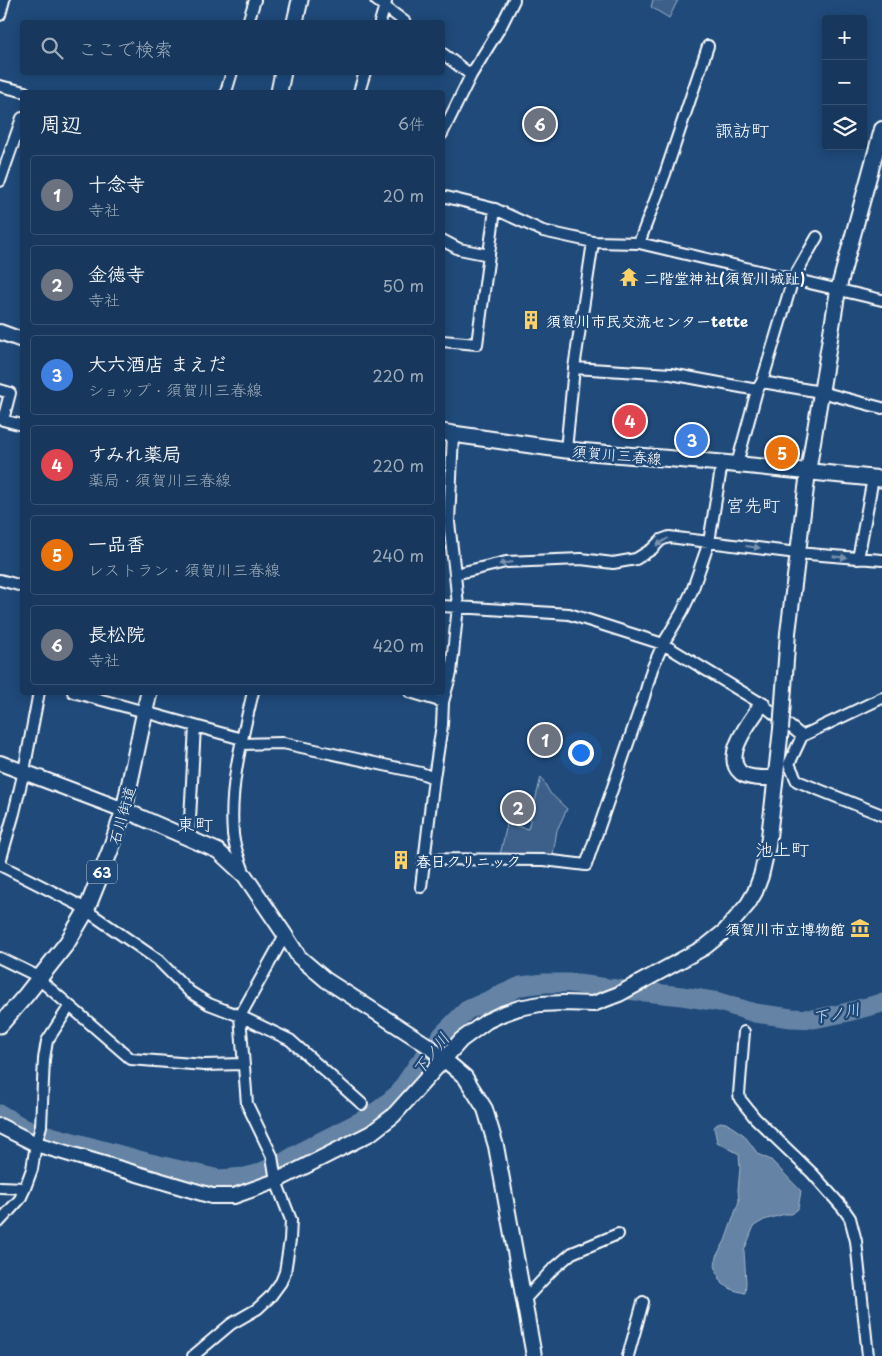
<!DOCTYPE html>
<html lang="ja">
<head>
<meta charset="utf-8">
<style>
	:root { --surface:#17385c; --page:#244365; --text:#f1f3f6; --muted:#9eacbb; --line:#365272; --accent:#e797bd }
	body { margin:0; font-family:"Playpen Sans","Klee One",sans-serif; background:var(--page); color:var(--text) }
	.controls { position:absolute; right:15px; top:15px; display:grid; overflow:hidden; border-radius:5px; box-shadow:0 2px 12px #0003 }
	.controls button { width:45px; height:45px; display:grid; place-items:center; padding:0; border:0; border-bottom:1px solid var(--line); background:var(--surface); color:var(--text); font:25px sans-serif }
	.you { position:absolute; left:580px; top:752px; width:18px; height:18px; margin:-12px; border:4px solid #fff; border-radius:50%; background:#1a73e8; box-shadow:0 0 0 8px #1a73e833 }
	.badge { display:grid; place-items:center; width:32px; height:32px; border-radius:50%; background:var(--accent); color:#fff; font-size:16px; font-weight:700 }
	.pin { position:absolute; translate:-50% -50%; border:2px solid #fff; box-shadow:0 1px 5px #0006 }
	.list { margin:0; padding:0; list-style:none }
	h2 { display:flex; justify-content:space-between; align-items:center; height:65px; margin:0; padding:0 20px; font-size:21px }
	h2 small { font-size:16px; font-weight:400; color:var(--muted) }
	.list li { display:grid; grid-template-columns:32px 1fr auto; gap:15px; align-items:center; box-sizing:border-box; height:80px; margin:0 10px 10px; padding:0 10px; border:1px solid var(--line); border-radius:5px }
	.list b { display:block; font-size:19px; white-space:nowrap }
	.list p { margin:0; font-size:16px; white-space:nowrap; color:var(--muted) }
	.list em { font-size:16px; font-style:normal; color:var(--muted) }
	.icon { flex:none; width:28px; height:28px; fill:none; stroke:currentColor; stroke-width:2; stroke-linecap:round; stroke-linejoin:round }
	.map { position:relative; flex:none; width:882px; height:1356px; overflow:hidden }
	.search { position:absolute; background:var(--surface); box-shadow:0 2px 12px #0003; left:20px; top:20px; width:425px; height:55px; display:flex; align-items:center; gap:12px; box-sizing:border-box; padding:0 18px; border-radius:5px; color:var(--muted); font-size:19px }
	.panel { position:absolute; background:var(--surface); box-shadow:0 2px 12px #0003; left:20px; top:90px; width:425px; height:605px; border-radius:5px }
	.map>svg:first-child { display:block }
</style>
</head>
<body>
<div class="map">
<svg width="882" height="1356" viewBox="0 0 882 1356">
	<rect width="100%" height="100%" fill="#1f4a7a"/>
	<filter id="ink" filterUnits="userSpaceOnUse"><feTurbulence type="fractalNoise" baseFrequency=".02" numOctaves="2"/><feDisplacementMap in="SourceGraphic" scale="10" xChannelSelector="R" yChannelSelector="G"/><feConvolveMatrix kernelMatrix="1 2 1 2 8 2 1 2 1" color-interpolation-filters="sRGB"/></filter>
	<g filter="url(#ink)">
		<!-- green -->
		<path fill="#3c618b" stroke="#9eb0c5" d="M 653,0 L 678,0 L 669,18 L 651,7 Z
			M 541,777 L 550,793 L 567,809 L 557,830 L 552,861 L 500,855 L 507,824 L 528,829 Z"/>
		<!-- water -->
		<path fill="#6583a4" stroke="#a3b5c8" d="M 720,1122 L 726,1123 L 744,1135 L 758,1154 L 771,1160 L 801,1191 L 798,1209 L 792,1214 L 785,1214 L 764,1220 L 754,1226 L 744,1251 L 746,1283 L 745,1293 L 733,1290 L 723,1284 L 719,1278 L 715,1265 L 718,1253 L 725,1241 L 739,1201 L 738,1190 L 740,1168 L 739,1154 L 717,1142 L 714,1127 Z"/>
		<g fill="none" stroke-linecap="round" stroke-linejoin="round">
			<!-- river -->
			<path stroke="#6583a4" stroke-width="19" d="M 0,1114 L 25,1129 L 146,1162 L 219,1179 L 245,1177 L 257,1174 L 286,1161 L 306,1149 L 361,1121 L 380,1109 L 398,1094 L 417,1066 L 443,1034 L 467,1010 L 521,986 L 544,983 L 570,983 L 608,988 L 682,996 L 719,1002 L 755,1013 L 791,1018 L 814,1019 L 844,1013 L 882,1003"/>
			<!-- street casing -->
			<g stroke="#fff" stroke-width="14">
				<path id="street" d="M 376,0 L 405,22
					M 0,15 L 4,0
					M 248,22 L 255,0
					M 380,22 L 386,2
					M 442,53 L 471,75
					M 0,86 L 25,92
					M 226,92 L 232,72
					M 359,92 L 365,72
					M 442,134 L 471,75 L 501,26 L 514,0
					M 0,181 L 22,118
					M 442,196 L 495,209 L 543,231 L 593,242 L 639,243 L 882,300
					M 442,240 L 459,249 L 489,255
					M 639,243 L 665,174 L 708,46
					M 442,341 L 477,344 L 495,209
					M 574,368 L 671,374 L 757,390
					M 762,382 L 821,392 L 882,408
					M 0,390 L 10,393 L 3,420 L 22,425
					M 566,450 L 574,368 L 593,242
					M 737,464 L 757,390 L 762,382 L 793,279 L 817,237
					M 858,559 L 873,478
					M 455,574 L 506,562 L 581,559 L 613,563 L 636,559 L 652,549 L 661,540 L 669,537 L 797,553 L 882,560
					M 0,580 L 22,586
					M 442,606 L 569,614 L 663,644 L 762,704 L 802,736
					M 73,692 L 242,739
					M 410,692 L 443,702
					M 882,698 L 802,736 L 789,764 L 797,781 L 882,815
					M 241,744 L 283,743 L 421,773 L 434,778
					M 189,838 L 195,726
					M 425,859 L 544,860 L 586,865 L 644,697 L 652,669 L 663,644 L 682,612 L 692,591 L 709,542 L 722,463
					M 0,862 L 14,813 L 24,771 L 39,692
					M 0,865 L 77,904 L 158,960 L 190,992 L 209,1004 L 240,1016 L 290,1040 L 362,1104
					M 245,875 C 241,862 234,848 233,834 C 229,786 242,739 253,692
					M 421,887 L 434,778 L 442,725 L 443,702 L 451,673 L 458,606 L 455,574 L 449,522 L 453,434
					M 0,958 L 33,974 L 131,1059 L 204,1065 L 243,1064
					M 744,1032 L 739,1094 L 740,1099 L 755,1118 L 812,1173 L 843,1208 L 850,1218 L 856,1241 L 868,1356
					M 0,1187 L 25,1188
					M 0,1221 L 20,1199 L 25,1188 L 32,1169 L 36,1144 L 41,1126 L 44,1059 L 47,1041 L 69,1007
					M 524,1300 L 552,1270 L 572,1253 L 618,1234
					M 193,1356 L 231,1324 L 257,1309 L 270,1297 L 281,1282 L 285,1272 L 290,1240 L 291,1220 L 276,1181 L 272,1156 L 247,1104 L 240,1016 L 285,935
					M 628,1356 L 643,1302"/>
			</g>
			<!-- secondary casing -->
			<g stroke="#fff" stroke-width="18">
				<path id="secondary" d="M 0,332 L 22,340
					M 788,633 L 808,472 L 838,290 L 882,129
					M 762,704 C 752,719 721,756 741,773 C 749,779 765,778 775,778
					M 0,763 L 124,810 L 218,851 L 245,876 L 285,935 L 299,957 L 326,980 L 427,1045 L 465,1077 L 485,1109 L 496,1146 L 534,1356
					M 0,1126 L 36,1144 L 212,1196 L 234,1196 L 276,1181 L 371,1133 L 393,1116 L 461,1040 L 487,1021 L 502,1014 L 519,1008 L 540,1004 L 564,1003 L 593,1004 L 619,994 L 705,947 L 725,931 L 748,904 L 755,892 L 761,876 L 768,846 L 781,729"/>
			</g>
			<!-- primary casing -->
			<g stroke="#fff" stroke-width="19">
				<path id="primary" d="M 295,22 L 300,0
					M 279,92 L 283,72
					M 442,432 L 453,434 L 566,450 L 722,463 L 882,479
					M 0,1025 L 26,995 L 67,943 L 86,911 L 110,851 L 124,810 L 149,692"/>
			</g>
			<!-- street -->
			<use href="#street" stroke="#1f4a7a" stroke-width="10"/>
			<!-- secondary -->
			<use href="#secondary" stroke="#1f4a7a" stroke-width="14"/>
			<!-- primary -->
			<use href="#primary" stroke="#1f4a7a" stroke-width="15"/>
			<!-- secondary-bridge casing -->
			<g stroke="#fff" stroke-width="18" stroke-linecap="butt">
				<path id="secondary-bridge" d="M 781,729 L 788,633"/>
			</g>
			<!-- secondary-bridge -->
			<use href="#secondary-bridge" stroke="#1f4a7a" stroke-width="14"/>
		</g>
		<!-- one-way arrows -->
		<defs><path id="oneway-solid" d="M-6-.8H1V-3.2L6.5 0L1 3.2V.8H-6Z" transform="scale(1.25)"/></defs>
		<g fill="#7992af">
			<use href="#oneway-solid" transform="translate(662 542) rotate(148)"/>
			<use href="#oneway-solid" transform="translate(753 547) rotate(7)"/>
			<use href="#oneway-solid" transform="translate(840 557) rotate(6)"/>
			<use href="#oneway-solid" transform="translate(506 563) rotate(172)"/>
		</g>
	</g>
	<!-- icons -->
	<defs>
		<g id="temple-bare" transform="scale(1.5)"><path d="M0-6L5-2H3V0L6.5 2.5H4V6H1.5V3h-3V6H-4V2.5H-6.5L-3 0V-2H-5Z" fill="#ffd166" stroke="#1f4a7a" stroke-width="2.5" paint-order="stroke"/></g>
		<g id="building-bare" transform="scale(1.5)"><path d="M-4-6H4V6H1V3H-1V6H-4ZM-2.5-4.3h1.7v1.8h-1.7ZM.8-4.3h1.7v1.8H.8ZM-2.5-1h1.7V.8h-1.7ZM.8-1h1.7V.8H.8Z" fill="#ffd166" stroke="#1f4a7a" stroke-width="2.5" paint-order="stroke"/></g>
		<g id="museum-bare" transform="scale(1.5)"><path d="M0-6L6-3V-2H-6V-3ZM-5-1h2V3h-2ZM-1-1h2V3h-2ZM3-1h2V3H3ZM-6 4H6V6H-6Z" fill="#ffd166" stroke="#1f4a7a" stroke-width="2.5" paint-order="stroke"/></g>
	</defs>
	<g fill-rule="evenodd">
		<use href="#temple-bare" x="629" y="277"/>
		<use href="#building-bare" x="531" y="320"/>
		<use href="#building-bare" x="401" y="860"/>
		<use href="#museum-bare" x="860" y="928"/>
	</g>
	<g text-anchor="middle" dominant-baseline="central" stroke-width="5" stroke-linejoin="round" paint-order="stroke">
		<!-- shield labels -->
		<rect fill="#1f4a7a" stroke="#bcc9d7" stroke-width="1" x="87" y="860.5" width="30" height="23" rx="4"/>
		<g font-size="14" font-weight="bold" fill="#fff">
			<text x="102" y="872">63</text>
		</g>
		<!-- poi labels -->
		<g font-size="15" font-weight="bold" fill="#fff" stroke="#1f4a7a" text-anchor="start">
			<text x="644" y="277">二階堂神社(須賀川城趾)</text>
			<text x="546" y="320">須賀川市民交流センターtette</text>
			<text x="416" y="860">春日クリニック</text>
			<text x="845" y="928" text-anchor="end">須賀川市立博物館</text>
		</g>
		<!-- street labels -->
		<g font-size="15" fill="#fff" stroke="#1f4a7a">
			<text transform="translate(617 454) rotate(5)">須賀川三春線</text>
			<text transform="translate(121 815) rotate(-74)">石川街道</text>
		</g>
		<!-- water labels -->
		<g font-size="16" font-style="italic" fill="#d8e0e8" stroke="#1f4a7a">
			<text transform="translate(836 1012) rotate(-11)">下ノ川</text>
			<text transform="translate(430 1053) rotate(-52)">下ノ川</text>
		</g>
		<!-- quarter labels -->
		<g font-size="18" fill="#fff" stroke="#1f4a7a">
			<text x="742" y="129">諏訪町</text>
			<text x="753" y="504">宮先町</text>
			<text x="195" y="823">東町</text>
			<text x="782" y="848">池上町</text>
		</g>
	</g>
</svg>
<div class="controls">
<button>+</button>
<button>−</button>
<button><svg class="icon" aria-label="layers" viewBox="0 0 24 24"><path d="M12 4l9 5-9 5-9-5zM3 14l9 5 9-5"/></svg></button>
</div>
<div class="you"></div>
<div class="pin badge" style="left:545px;top:740px;background:#6b7280">1</div>
<div class="pin badge" style="left:518px;top:808px;background:#6b7280">2</div>
<div class="pin badge" style="left:692px;top:440px;background:#3f7fe0">3</div>
<div class="pin badge" style="left:630px;top:421px;background:#e0444e">4</div>
<div class="pin badge" style="left:782px;top:453px;background:#e8710a">5</div>
<div class="pin badge" style="left:540px;top:124px;background:#6b7280">6</div>
<div class="search"><svg class="icon" aria-label="search" viewBox="0 0 24 24"><circle cx="10" cy="10" r="6"/><path d="M15 15l6 6"/></svg>ここで検索</div>
<section class="panel">
<h2>周辺<small>6件</small></h2>
<ul class="list">
<li><span class="badge" style="background:#6b7280">1</span><div><b>十念寺</b><p>寺社</p></div><em>20 m</em></li>
<li><span class="badge" style="background:#6b7280">2</span><div><b>金徳寺</b><p>寺社</p></div><em>50 m</em></li>
<li><span class="badge" style="background:#3f7fe0">3</span><div><b>大六酒店 まえだ</b><p>ショップ · 須賀川三春線</p></div><em>220 m</em></li>
<li><span class="badge" style="background:#e0444e">4</span><div><b>すみれ薬局</b><p>薬局 · 須賀川三春線</p></div><em>220 m</em></li>
<li><span class="badge" style="background:#e8710a">5</span><div><b>一品香</b><p>レストラン · 須賀川三春線</p></div><em>240 m</em></li>
<li><span class="badge" style="background:#6b7280">6</span><div><b>長松院</b><p>寺社</p></div><em>420 m</em></li>
</ul>
</section>
</div>
</body>
</html>
